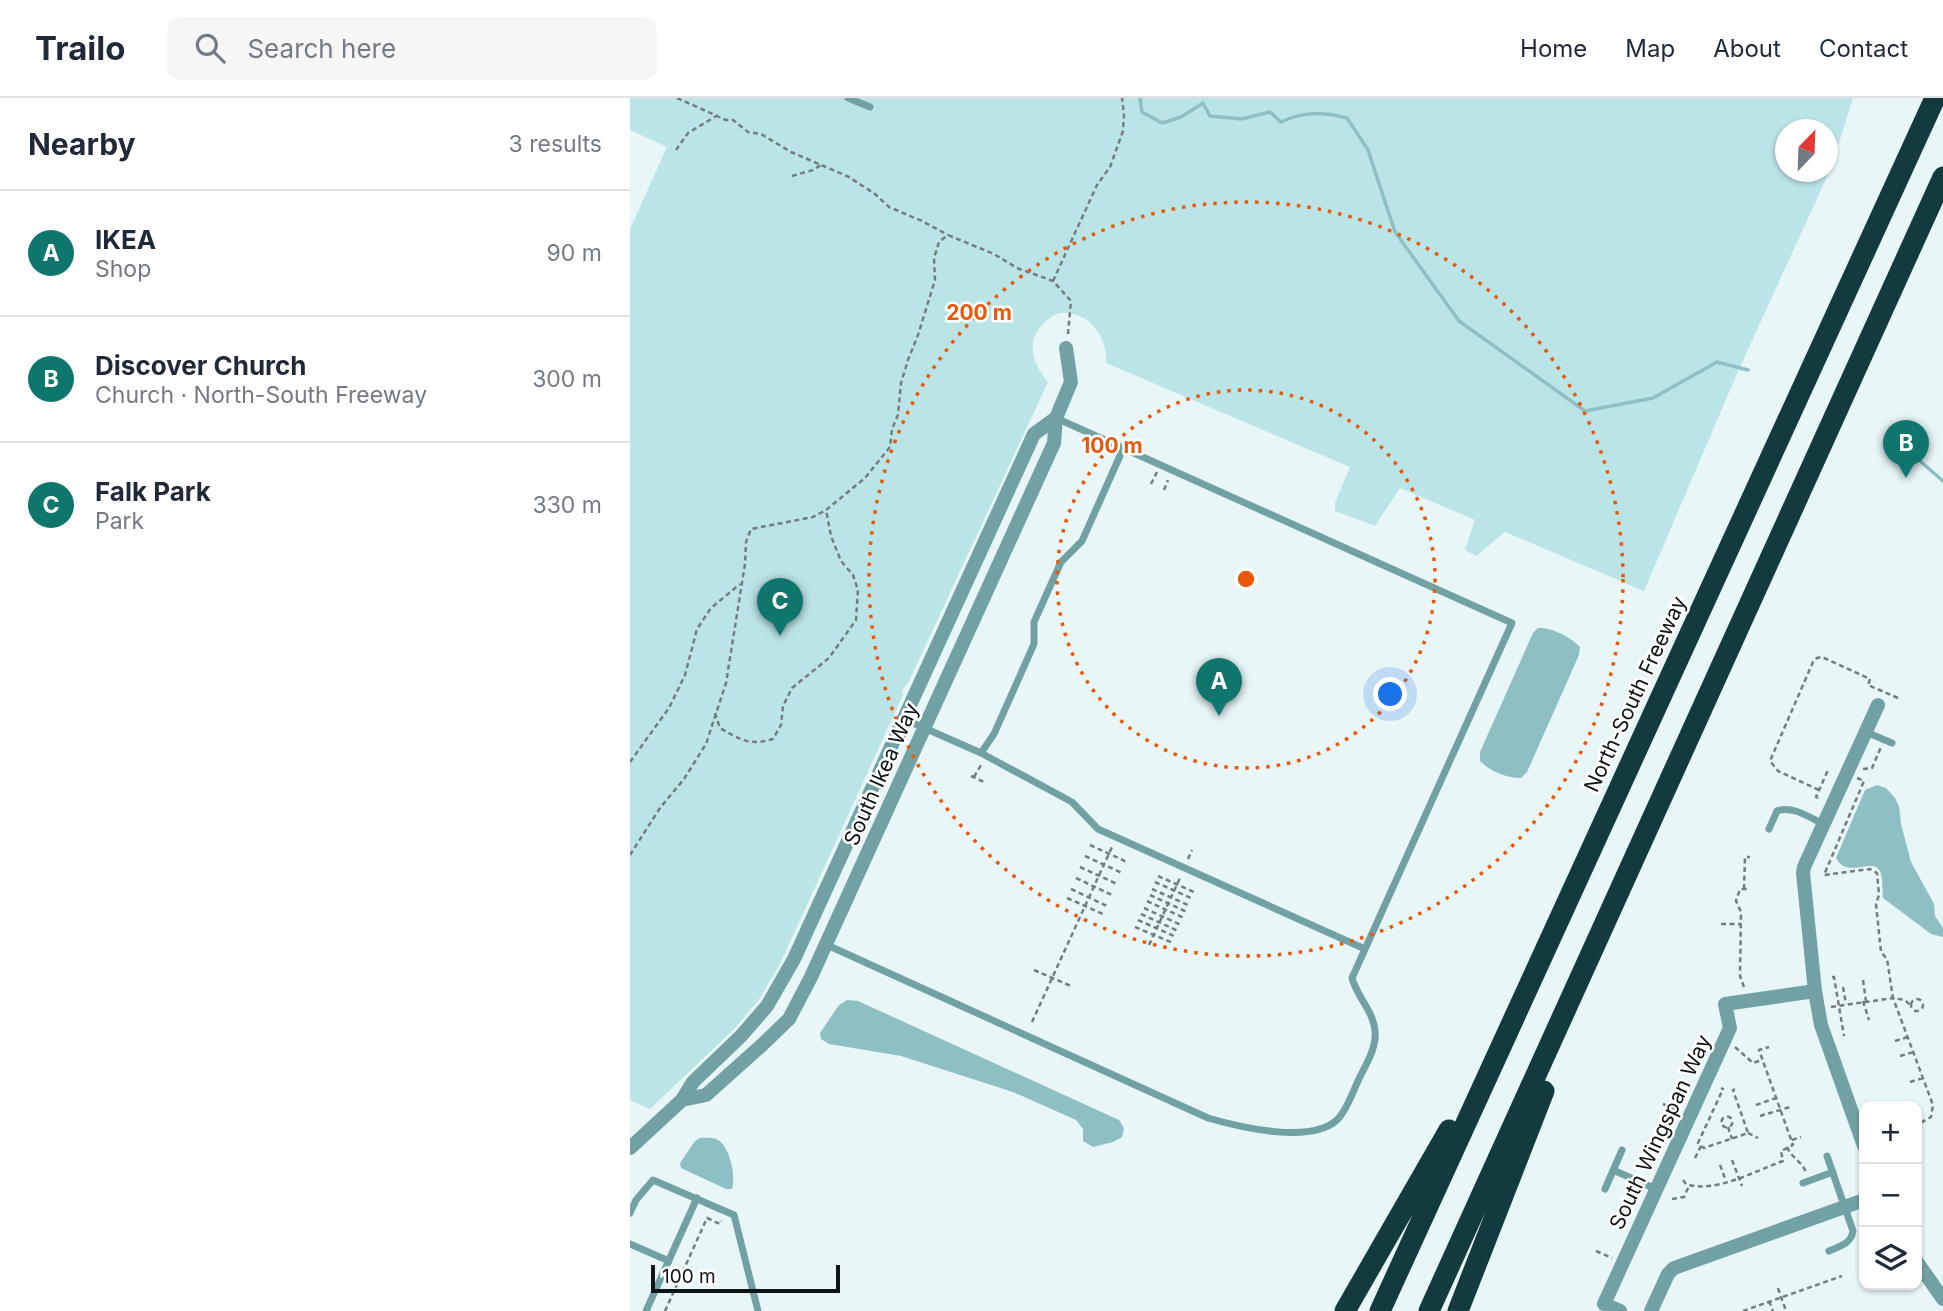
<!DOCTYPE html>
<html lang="en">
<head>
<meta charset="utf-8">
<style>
	:root { --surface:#fff; --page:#f6f6f7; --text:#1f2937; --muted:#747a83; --line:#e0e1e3; --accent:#0f766e }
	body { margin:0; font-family:Inter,sans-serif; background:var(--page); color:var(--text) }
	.controls { position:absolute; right:21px; bottom:21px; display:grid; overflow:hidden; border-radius:14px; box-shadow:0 2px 5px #0004 }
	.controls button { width:63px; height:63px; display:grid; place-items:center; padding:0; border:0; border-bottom:2px solid var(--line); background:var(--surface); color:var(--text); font:35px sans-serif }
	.compass { position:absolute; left:1145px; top:21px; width:63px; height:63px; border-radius:50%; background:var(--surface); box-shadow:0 2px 5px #0004; rotate:23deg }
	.scale { position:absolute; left:21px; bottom:18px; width:189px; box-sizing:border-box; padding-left:7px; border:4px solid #0e1314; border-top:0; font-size:19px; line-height:24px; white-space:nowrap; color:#0e1314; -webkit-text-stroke:5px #fff; paint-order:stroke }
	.you { position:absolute; left:761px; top:597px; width:24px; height:24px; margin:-18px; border:5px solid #fff; border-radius:50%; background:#1a73e8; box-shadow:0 0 0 10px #1a73e833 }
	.badge { display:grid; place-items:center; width:46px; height:46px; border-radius:50%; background:var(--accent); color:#fff; font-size:23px; font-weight:700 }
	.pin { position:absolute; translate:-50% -58px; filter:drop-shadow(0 2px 4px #0008) }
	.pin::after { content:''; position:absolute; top:37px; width:24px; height:21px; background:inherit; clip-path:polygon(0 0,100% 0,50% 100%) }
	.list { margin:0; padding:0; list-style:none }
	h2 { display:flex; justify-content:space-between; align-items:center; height:91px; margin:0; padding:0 28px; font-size:30px }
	h2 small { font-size:23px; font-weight:400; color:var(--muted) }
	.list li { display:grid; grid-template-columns:46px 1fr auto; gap:21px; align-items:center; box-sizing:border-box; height:126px; padding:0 28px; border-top:2px solid var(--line) }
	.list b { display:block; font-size:26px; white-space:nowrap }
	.list p { margin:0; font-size:23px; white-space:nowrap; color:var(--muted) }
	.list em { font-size:23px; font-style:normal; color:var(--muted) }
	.icon { flex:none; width:38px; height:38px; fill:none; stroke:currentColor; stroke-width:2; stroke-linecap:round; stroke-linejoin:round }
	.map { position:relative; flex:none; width:1313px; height:1213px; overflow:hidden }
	header { display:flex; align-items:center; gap:42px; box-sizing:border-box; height:98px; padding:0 35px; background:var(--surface); border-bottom:2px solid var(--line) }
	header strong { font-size:33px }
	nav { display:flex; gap:38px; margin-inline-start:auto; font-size:24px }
	.search { width:490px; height:63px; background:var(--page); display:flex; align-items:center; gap:18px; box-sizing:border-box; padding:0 24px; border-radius:14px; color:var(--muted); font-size:26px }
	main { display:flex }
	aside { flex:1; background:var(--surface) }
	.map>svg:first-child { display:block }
</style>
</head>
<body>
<header>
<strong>Trailo</strong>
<div class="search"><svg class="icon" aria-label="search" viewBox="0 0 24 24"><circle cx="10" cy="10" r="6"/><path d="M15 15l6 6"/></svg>Search here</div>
<nav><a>Home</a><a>Map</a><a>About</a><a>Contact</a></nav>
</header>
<main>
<aside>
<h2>Nearby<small>3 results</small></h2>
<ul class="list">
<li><span class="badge">A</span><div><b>IKEA</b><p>Shop</p></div><em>90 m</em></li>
<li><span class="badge">B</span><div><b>Discover Church</b><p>Church · North-South Freeway</p></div><em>300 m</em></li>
<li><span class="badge">C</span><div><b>Falk Park</b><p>Park</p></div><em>330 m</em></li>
</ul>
</aside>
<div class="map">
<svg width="1313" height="1213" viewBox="0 0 1313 1213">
	<rect width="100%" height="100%" fill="#e8f6f7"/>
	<!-- green -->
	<path fill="#bbe4e7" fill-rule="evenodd" d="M 0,0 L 1223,0 L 1201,70 L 1109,271 L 1014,493 L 875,434 L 846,458 L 835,452 L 845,422 L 770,390 L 745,428 L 705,413 L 705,405 L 720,369 L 476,265 C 478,240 460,213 432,215 C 425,215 418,221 413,226 C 395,244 403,266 418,284 L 279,583 L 272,593 L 273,597 L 150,866 L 130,900 L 106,929 L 20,1011 L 0,1002 L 0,131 L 37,49 L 0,32 ZM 1156,32 L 1198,32 L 1198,74 L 1156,74 Z"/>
	<!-- water -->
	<path fill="#8ebfc3" d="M 908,530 C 921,529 941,539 950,549 L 949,557 L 897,674 L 891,680 C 876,680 860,673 850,663 L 850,654 L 903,535 Z
		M 1247,687 L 1256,690 L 1265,700 L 1269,708 L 1271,726 L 1281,764 L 1304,806 L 1305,818 L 1313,830 L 1313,839 L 1301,836 L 1253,800 C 1252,792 1253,783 1251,776 C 1245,756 1219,783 1206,760 L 1235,692 Z
		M 217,902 L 228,903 L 489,1022 L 494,1030 L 492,1039 L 483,1044 L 463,1049 L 453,1043 L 453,1031 L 446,1022 L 383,994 L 271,958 L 199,946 L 191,941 L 190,935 L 209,907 Z
		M 70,1040 C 76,1040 83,1039 88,1042 C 100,1049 106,1078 102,1091 L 96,1091 L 51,1070 L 50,1065 L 65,1043 Z"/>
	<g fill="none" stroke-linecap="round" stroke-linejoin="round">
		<!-- stream -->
		<path stroke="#8ebfc3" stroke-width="3.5" d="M 510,0 L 512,14 L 532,25 L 551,19 L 573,5 L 580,18 L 611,21 L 640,14 L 651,24 C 674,13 692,14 717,20 L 738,52 L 765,134 L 829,223 L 955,313 L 1023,300 L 1087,264 L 1118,272
			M 1258,335 L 1313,383"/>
		<!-- path -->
		<path stroke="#747d7e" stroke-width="2.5" stroke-dasharray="5 3.5" stroke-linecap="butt" d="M 47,0 L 96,22 L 103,22 L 118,34 L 131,36 L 161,54 L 219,79 L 245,96 L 259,109 L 292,123 L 318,137
			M 46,52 L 58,35 L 88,17
			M 162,78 L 183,72 L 191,67
			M 423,183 L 467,87 L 480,69 L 493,33 L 494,17 L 492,0
			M 521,386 L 527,374
			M 534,392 L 538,382
			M 85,615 L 90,630 C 111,642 119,648 143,641 L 151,627 L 153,608 L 162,590 L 199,560 L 226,522 L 228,492 L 223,477 L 211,463 L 201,438 L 196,412
			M 0,664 L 39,610 L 55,577 L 67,531 L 81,510 L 110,486
			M 1233,671 L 1242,670 L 1251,649
			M 341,678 L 356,685
			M 344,679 L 351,667
			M 1227,680 L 1234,683 L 1194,777 L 1240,771 L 1247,775 L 1249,797 L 1246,806 L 1251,854 L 1257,861 L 1263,900 L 1275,902 L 1281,908
			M 1189,692 L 1148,673 L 1140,663 L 1183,564 L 1187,560 L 1192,559 L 1240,581 L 1238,587 L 1268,600 L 1267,602
			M 1188,700 L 1186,699 L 1198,672 L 1200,673
			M 460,747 L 497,764
			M 0,757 L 30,710 L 54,681 L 76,646 L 96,585 L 115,466 L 116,444 L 121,431 L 183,419 L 196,412 L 235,380 L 260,349 L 262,331 L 268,317 L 271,285 L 278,262 L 288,237 L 305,182 L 304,160 L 309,144 L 318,137 L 364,156 L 387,170 L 423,183 L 441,203 L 438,236
			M 455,758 L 492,775
			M 558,761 L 562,752
			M 450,769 L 487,786
			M 528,778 L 566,795
			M 446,780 L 482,797
			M 525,784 L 563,801
			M 441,791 L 477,808
			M 522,791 L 560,808
			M 1114,791 L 1115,759 L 1120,759
			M 520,797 L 557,814
			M 437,800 L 473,816
			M 517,803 L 554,820
			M 514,810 L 551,827
			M 511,816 L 548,833
			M 508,822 L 546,839
			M 1091,826 L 1111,826
			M 505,829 L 543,845
			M 519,847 L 550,780
			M 404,872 L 441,888
			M 1202,879 L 1204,879 L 1214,938
			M 1233,882 L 1236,903
			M 1114,889 L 1110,878 L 1111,814 L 1106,803 L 1110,791 L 1120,791
			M 1213,889 L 1216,906
			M1281 907a6 6 0 1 1 12 0a6 6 0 1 1-12 0Z
			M 1233,903 L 1239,922
			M 1201,909 L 1263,900 L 1303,1007 L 1301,1019 L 1287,1027
			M 402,924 L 482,749
			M 1265,943 L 1278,939
			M 1105,949 L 1123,965 L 1132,962
			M 1270,958 L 1284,954
			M 1280,984 L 1293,980
			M 1033,1006 L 1049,1013
			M 1126,1007 L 1146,1000
			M 1130,1018 L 1160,1009
			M1091.5 1024a5.5 5.5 0 1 1 11 0a5.5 5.5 0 1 1-11 0Z
			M 1098,1029 L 1102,1041
			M 1118,1035 L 1128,1040
			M 1162,1042 L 1171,1039
			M 1071,1048 L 1074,1050 L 1118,1035 L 1103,992 L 1105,991
			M 1157,1049 C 1162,1060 1172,1064 1176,1074
			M 1065,1060 L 1071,1048 L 1068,1045 L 1093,991 L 1091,990
			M 1102,1062 L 1112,1088
			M 1090,1067 L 1096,1083
			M 1053,1082 L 1056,1086 C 1084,1096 1125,1073 1153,1063 L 1151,1053 L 1163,1047 L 1129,952 L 1139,949
			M 1042,1101 L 1054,1099 L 1059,1088
			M 966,1153 L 982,1160
			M 1148,1190 L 1156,1213
			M 1139,1203 L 1143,1213
			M 35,1213 L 77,1120 L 90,1126 L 91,1123
			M 1113,1213 L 1212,1178"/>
		<!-- service -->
		<path stroke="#72a1a4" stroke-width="7" d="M 218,0 L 240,9
			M 274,621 L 351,655 L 442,704 L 468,731 L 735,851
			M 1236,634 L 1262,645
			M 351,655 L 364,636 L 404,546 L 404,524 L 431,464 L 452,443 L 493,351
			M 1139,731 L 1147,713 C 1162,707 1179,719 1193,726
			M 197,847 L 578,1020 C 609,1029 682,1047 708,1021 C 717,1011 722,996 728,983 C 735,968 747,950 745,933 C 744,914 727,899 722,880 L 882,525 L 426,320
			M 1197,1058 L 1223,1133 C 1221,1146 1210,1148 1199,1153
			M 983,1072 L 1026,1091
			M 1173,1085 L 1203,1074
			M 975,1091 L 992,1052
			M 0,1115 L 6,1102 L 23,1082 L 104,1117 L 128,1213
			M 0,1146 L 39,1163
			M 16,1213 L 67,1100"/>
		<!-- minor -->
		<path stroke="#72a1a4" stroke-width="14" d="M 52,1002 L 76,997 L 132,947 L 159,921 L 181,879 L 424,345 L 426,320 L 441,284 L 436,250
			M 1234,1048 L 1191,927 L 1185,893 L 1173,775 L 1174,769 L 1248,607
			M 0,1050 L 52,1002 L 63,984 L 111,938 L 137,908 L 164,861 L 404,336 L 426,320
			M 1287,1164 L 1313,1201
			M 990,1213 L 974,1206 L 1100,930 L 1095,906 L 1185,893
			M 1021,1213 L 1038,1176 L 1044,1170 L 1234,1102"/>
		<!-- motorway -->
		<path stroke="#133b3e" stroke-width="21" d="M 715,1213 L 819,1032
			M 750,1213 L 1305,0
			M 799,1213 L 1313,79
			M 828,1213 L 914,993"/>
	</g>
	<!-- distance rings -->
	<g fill="none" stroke="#e8590c" stroke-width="3.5" stroke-dasharray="3.5 7">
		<circle cx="616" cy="481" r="189"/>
		<circle cx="616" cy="481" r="377"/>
	</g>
	<g text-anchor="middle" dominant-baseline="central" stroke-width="5" stroke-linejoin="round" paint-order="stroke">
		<!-- street labels -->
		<g font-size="21" fill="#0e1314" stroke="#fff">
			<text transform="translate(1005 596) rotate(-65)">North-South Freeway</text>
			<text transform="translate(251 676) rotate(-66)">South Ikea Way</text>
			<text transform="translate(1030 1034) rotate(-65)">South Wingspan Way</text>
		</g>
	</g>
	<circle cx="616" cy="481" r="10" fill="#e8590c" stroke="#fff" stroke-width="3.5"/>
	<g font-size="21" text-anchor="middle" font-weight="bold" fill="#e8590c" stroke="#fff" stroke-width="5" stroke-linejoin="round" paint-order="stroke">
		<text x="349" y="222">200 m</text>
		<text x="482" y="355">100 m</text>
	</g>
</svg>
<div class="controls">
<button>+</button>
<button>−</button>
<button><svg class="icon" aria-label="layers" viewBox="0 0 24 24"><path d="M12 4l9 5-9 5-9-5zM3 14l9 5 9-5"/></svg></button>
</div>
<svg class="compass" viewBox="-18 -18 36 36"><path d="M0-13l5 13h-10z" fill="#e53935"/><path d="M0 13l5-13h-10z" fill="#747a83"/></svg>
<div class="scale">100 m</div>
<div class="you"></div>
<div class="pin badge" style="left:589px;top:618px">A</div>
<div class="pin badge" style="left:1276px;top:380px">B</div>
<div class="pin badge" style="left:150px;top:538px">C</div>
</div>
</main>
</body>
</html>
